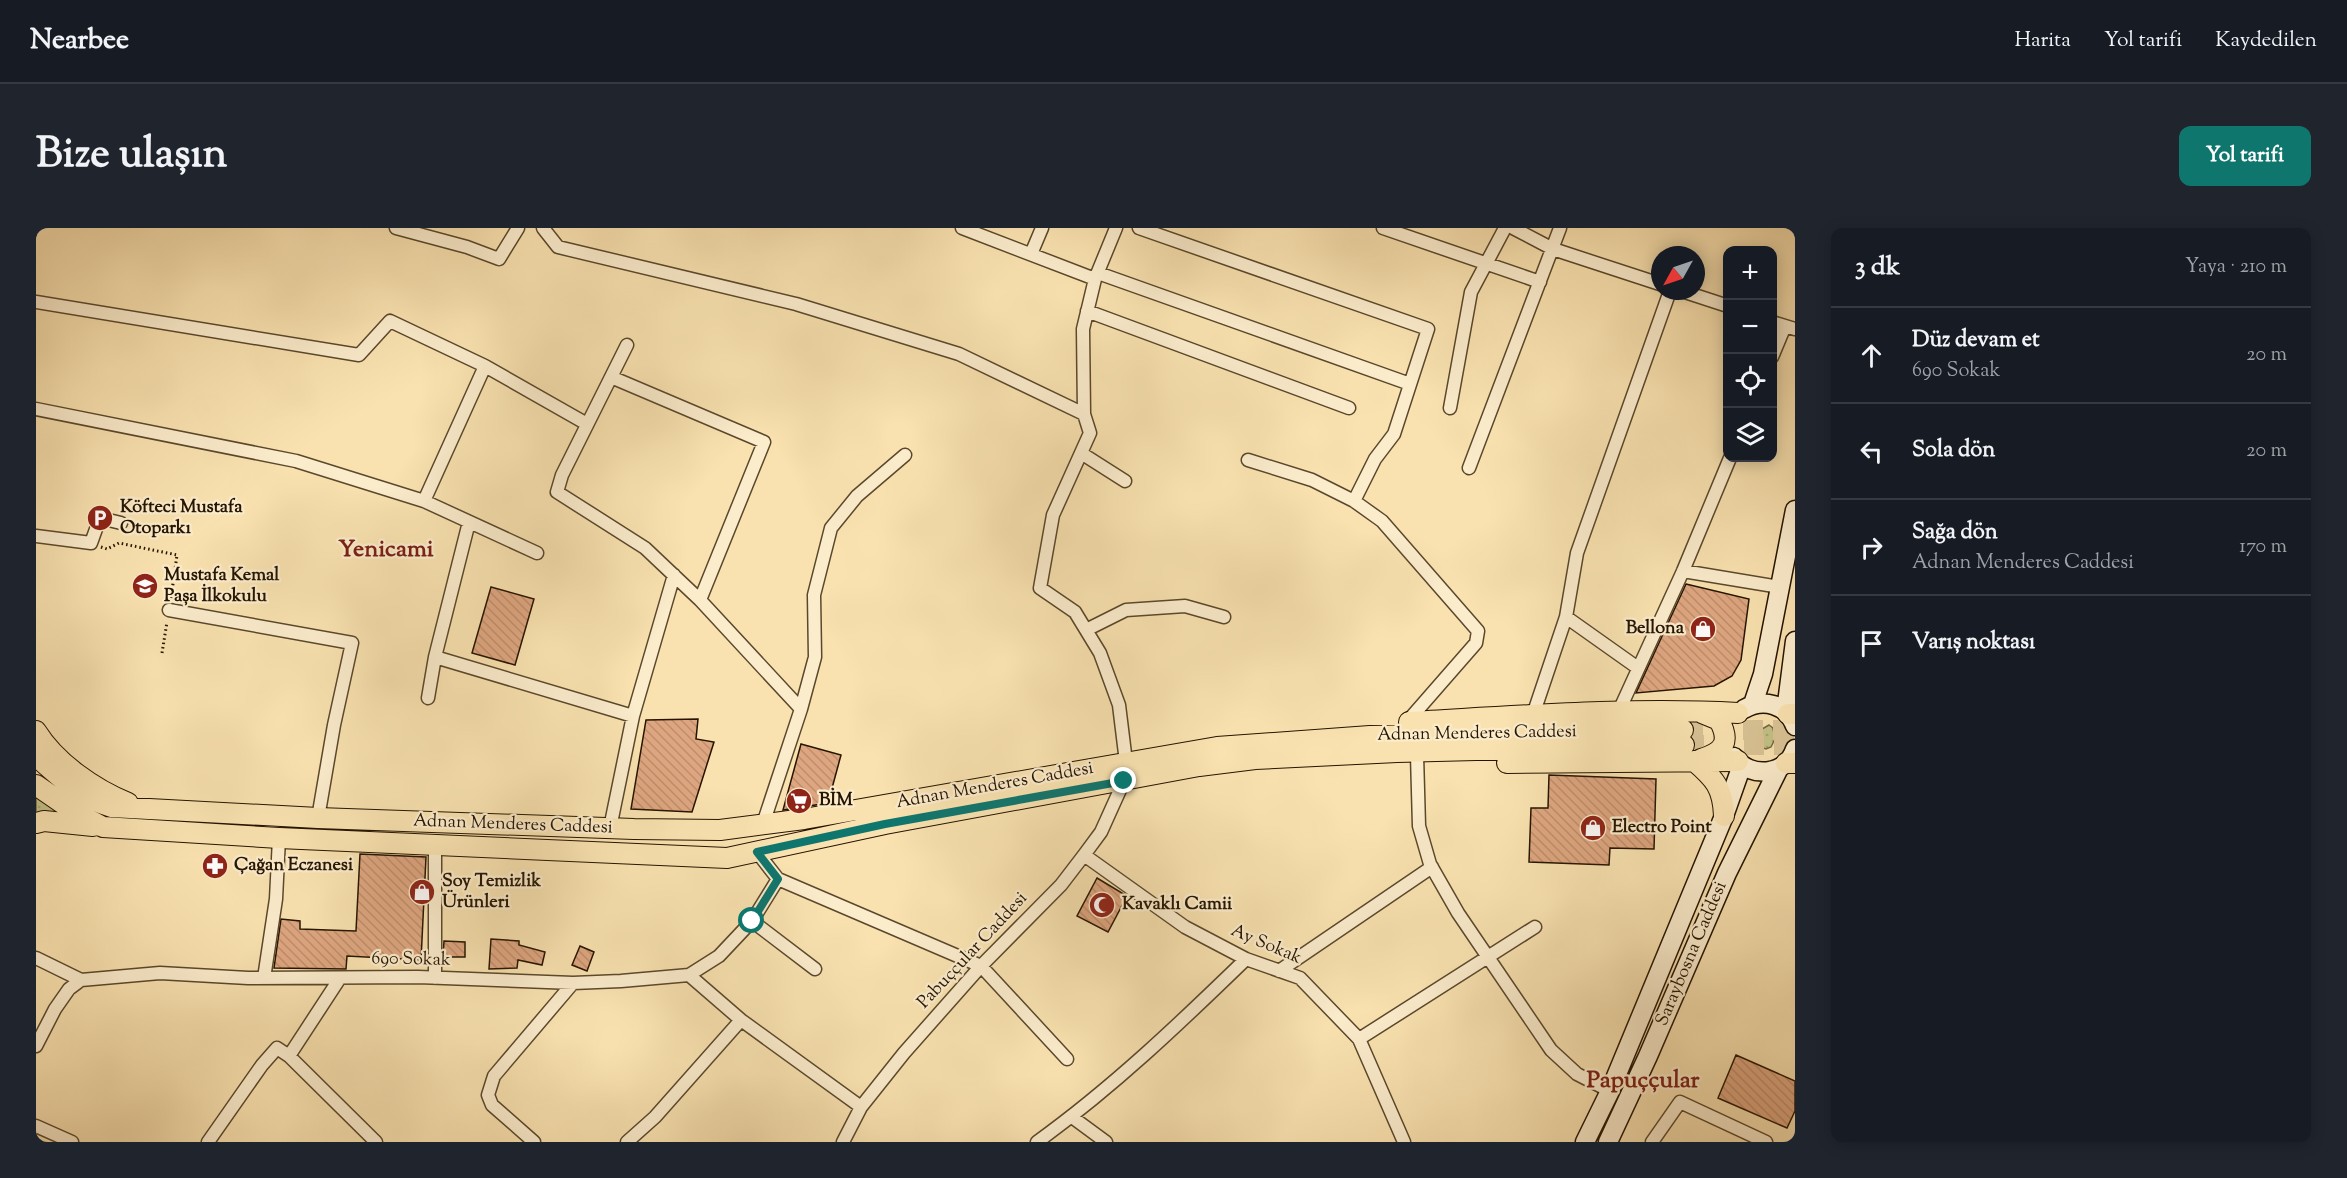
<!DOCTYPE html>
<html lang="tr">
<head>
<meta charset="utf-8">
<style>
	:root { --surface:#171b24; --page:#20242c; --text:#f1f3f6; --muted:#9ea1a6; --line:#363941; --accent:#0f766e }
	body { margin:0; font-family:"Sorts Mill Goudy",serif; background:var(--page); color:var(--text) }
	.controls { position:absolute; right:18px; top:18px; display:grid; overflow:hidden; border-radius:12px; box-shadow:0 3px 15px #0003 }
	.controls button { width:54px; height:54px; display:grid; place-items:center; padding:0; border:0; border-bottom:2px solid var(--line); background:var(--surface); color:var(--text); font:30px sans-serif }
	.compass { position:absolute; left:1615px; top:18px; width:54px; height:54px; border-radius:50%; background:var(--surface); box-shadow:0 3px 15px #0003; rotate:230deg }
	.stop { position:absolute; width:18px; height:18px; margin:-14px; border:4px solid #0f766e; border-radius:50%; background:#fff }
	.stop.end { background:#0f766e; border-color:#fff; box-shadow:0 2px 6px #0008 }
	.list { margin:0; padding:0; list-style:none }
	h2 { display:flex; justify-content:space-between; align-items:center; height:78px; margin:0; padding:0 24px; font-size:26px }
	h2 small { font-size:20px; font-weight:400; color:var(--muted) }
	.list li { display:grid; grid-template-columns:39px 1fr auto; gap:18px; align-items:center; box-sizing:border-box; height:96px; padding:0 24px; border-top:2px solid var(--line) }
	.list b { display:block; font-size:22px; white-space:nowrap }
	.list p { margin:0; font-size:20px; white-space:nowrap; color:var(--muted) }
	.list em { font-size:20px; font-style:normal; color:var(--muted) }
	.icon { flex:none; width:33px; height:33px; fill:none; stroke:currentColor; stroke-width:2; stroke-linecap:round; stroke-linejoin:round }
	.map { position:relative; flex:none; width:1759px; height:914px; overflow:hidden; border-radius:12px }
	header { display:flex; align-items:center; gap:36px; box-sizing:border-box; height:84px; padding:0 30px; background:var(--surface); border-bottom:2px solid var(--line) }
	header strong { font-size:28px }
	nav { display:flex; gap:33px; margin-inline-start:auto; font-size:21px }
	.intro { display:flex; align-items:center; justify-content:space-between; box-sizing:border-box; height:144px; padding:0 36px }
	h1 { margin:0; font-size:42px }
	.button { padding:15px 27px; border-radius:12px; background:var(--accent); color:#fff; font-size:21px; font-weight:700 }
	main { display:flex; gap:36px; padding:0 36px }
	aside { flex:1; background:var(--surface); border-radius:12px; box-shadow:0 3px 15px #0003 }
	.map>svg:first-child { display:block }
</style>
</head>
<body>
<header>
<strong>Nearbee</strong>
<nav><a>Harita</a><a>Yol tarifi</a><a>Kaydedilen</a></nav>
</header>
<div class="intro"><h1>Bize ulaşın</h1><a class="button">Yol tarifi</a></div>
<main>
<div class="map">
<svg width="1759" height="914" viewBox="0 0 1759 914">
	<defs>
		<pattern id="grass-dots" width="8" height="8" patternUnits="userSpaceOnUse" patternTransform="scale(1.5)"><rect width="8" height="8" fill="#c4c287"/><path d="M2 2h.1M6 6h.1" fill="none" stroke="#a8a673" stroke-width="1.8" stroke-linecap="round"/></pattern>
		<pattern id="building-back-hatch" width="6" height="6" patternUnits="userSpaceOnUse" patternTransform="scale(1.5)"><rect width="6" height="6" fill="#dea680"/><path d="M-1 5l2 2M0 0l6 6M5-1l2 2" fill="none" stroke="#be8e6d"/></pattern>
	</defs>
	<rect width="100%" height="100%" fill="#f9e2b0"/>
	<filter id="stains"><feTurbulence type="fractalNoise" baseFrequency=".00333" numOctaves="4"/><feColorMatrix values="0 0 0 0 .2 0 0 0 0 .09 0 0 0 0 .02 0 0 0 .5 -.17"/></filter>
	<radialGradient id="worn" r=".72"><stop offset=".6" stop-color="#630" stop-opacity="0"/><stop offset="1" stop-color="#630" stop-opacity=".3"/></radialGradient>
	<!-- grass -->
	<path fill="url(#grass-dots)" stroke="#746b44" stroke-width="1.5" d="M 1733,497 L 1737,500 L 1739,511 L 1735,519 L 1730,521 L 1727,520 L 1724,510 L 1726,501 Z
		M 0,565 L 28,587 L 0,586 Z"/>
	<!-- building -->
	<path fill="url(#building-back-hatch)" stroke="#251400" stroke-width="1.5" d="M 1650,356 L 1713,371 L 1705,432 L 1696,448 L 1678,458 L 1600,465 Z
		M 455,359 L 498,371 L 479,437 L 436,425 Z
		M 662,491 L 660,511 L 678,514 L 656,584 L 595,581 L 610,492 Z
		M 765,516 L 805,527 L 792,575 L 747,582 Z
		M 1513,547 L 1620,551 L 1618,621 L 1574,620 L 1573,637 L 1493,634 L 1495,580 L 1512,580 Z
		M 324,626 L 390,629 L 385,732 L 311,728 L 310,741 L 238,740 L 245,691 L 264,693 L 264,701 L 320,703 Z
		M 1061,650 L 1091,668 L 1072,704 L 1041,688 Z
		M 455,711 L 483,713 L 483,717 L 509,724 L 506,737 L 482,732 L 481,740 L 453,741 Z
		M 408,713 L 429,714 L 429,729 L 407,729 Z
		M 544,718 L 558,724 L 551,743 L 536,737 Z
		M 1700,827 L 1759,853 L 1759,883 L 1751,900 L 1682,870 Z"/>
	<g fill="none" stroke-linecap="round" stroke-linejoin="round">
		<!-- primary-tunnel -->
		<path stroke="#d9c396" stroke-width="20" stroke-dasharray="20 10" stroke-linecap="butt" d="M 1647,502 L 1759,502
			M 1648,517 L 1759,517"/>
		<!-- street casing -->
		<g stroke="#5a482c" stroke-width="15">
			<path id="street" d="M 360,0 L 431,19 L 463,31 L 482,0
				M 507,0 L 522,19 L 760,76 L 923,126 L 1048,186
				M 926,0 L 1059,51
				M 1080,0 L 1059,51 L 1047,101 L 1048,186 L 1054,205 L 1017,287 L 1004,360 L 1039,384 L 1064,425 L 1083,477 L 1090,534
				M 1103,0 L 1392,101 L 1358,206 L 1339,231 L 1318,273
				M 1347,0 L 1504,54
				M 1477,0 L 1517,21 L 1624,56
				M 995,26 L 1006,0
				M 1062,45 L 1374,156
				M 1646,63 L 1692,78
				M 0,74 L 323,127 L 354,93 L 449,138 L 551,196
				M 1051,83 L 1313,180
				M 1736,94 L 1759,101
				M 591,117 L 526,247 L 521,264 L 609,320 L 664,372 L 765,481
				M 1736,129 L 1749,98
				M 575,149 L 728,214 L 664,372
				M 1414,180 L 1435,64 L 1469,0
				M 0,181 L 260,233 L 388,273 L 501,325
				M 1045,225 L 1089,253
				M 1212,232 L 1276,252 L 1318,273 L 1346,293 L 1442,403 L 1440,415 L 1371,494
				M 1433,240 L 1524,0
				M 388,273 L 449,138
				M 0,308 L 55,315 L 64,290 L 85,295
				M 1647,343 L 1744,359
				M 133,382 L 316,415 L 298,497 L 282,590
				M 1530,389 L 1602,440
				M 1050,402 L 1090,382 L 1149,378 L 1188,389
				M 399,429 L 597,488
				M 392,470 L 399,429 L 433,294
				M 1582,485 L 1647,343 L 1694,230
				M 1497,487 L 1530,389 L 1541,325 L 1634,63
				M 1381,527 L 1383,598 L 1394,636 L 1422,685 L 1515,822 L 1541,846 L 1574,863
				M 727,596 L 765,481 L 779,429 L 778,367 L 795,300 L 821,268 L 869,227
				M 574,600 L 597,488 L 638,347
				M 399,615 L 399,750
				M 721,624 L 742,651 L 945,738 L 1031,831
				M 1048,627 L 1149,699 L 1210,731 L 1264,750 L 1323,811 L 1368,914
				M 716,693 L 779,741
				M 0,730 L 45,752
				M 1243,743 L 1396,639
				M 653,747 L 705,792 L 825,879
				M 228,750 L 240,671 L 243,610
				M 1323,811 L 1499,699
				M 0,818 L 19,781 L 33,761 L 45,752 L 124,745 L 212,750 L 382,749 L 537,755 L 585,753 L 653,747 L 683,728 L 716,693 L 742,651
				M 253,828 L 304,750
				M 1036,889 L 1070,914
				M 0,898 L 36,914
				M 172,914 L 226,837 L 241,820 L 253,828 L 340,914
				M 498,914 L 456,877 L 452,867 L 458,848 L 537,755
				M 591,914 L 619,889 L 705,792
				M 807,914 L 825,879 L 868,825 L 945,738 L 1025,657 L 1048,627 L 1065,604 L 1088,553
				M 1001,914 C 1076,860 1143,796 1210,731
				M 1616,914 L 1644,874 L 1730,914"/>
		</g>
		<!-- secondary casing -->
		<g stroke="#251400" stroke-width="21">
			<path id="secondary" d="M 1717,476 L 1727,446 L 1759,282
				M 1708,481 C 1727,470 1751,476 1759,498
				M 1750,483 L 1759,413
				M 1698,529 C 1714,551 1750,548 1759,521
				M 1549,914 L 1574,863 L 1688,588 L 1706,537
				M 1572,914 L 1612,828 L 1691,645 L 1743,540"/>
		</g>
		<!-- primary casing -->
		<g stroke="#251400" stroke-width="22">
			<path id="primary" d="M 1752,486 L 1759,486
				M 1373,494 C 1482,488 1593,479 1702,485
				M 0,503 C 20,535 58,561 92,575
				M 0,528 C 22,548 47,571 76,579 L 282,590 L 598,601 L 684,602 L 768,591 L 1181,519 L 1334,508 L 1647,502
				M 1665,531 C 1688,524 1695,514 1683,492 L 1666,485
				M 1658,533 C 1679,551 1687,560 1688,588
				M 1471,535 L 1702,533
				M 1750,535 L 1759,535
				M 0,557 L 39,584 L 67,599 L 243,610 L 691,630 L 849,596 L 1163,538 L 1219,531 L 1361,524 L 1648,517
				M 0,595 L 8,593 L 57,598"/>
		</g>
		<!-- path -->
		<path stroke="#251400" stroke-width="3" stroke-dasharray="1.5 3" stroke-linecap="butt" d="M 65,319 L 71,321 L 83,315 L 141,327 L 135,370
			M 126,425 L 131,394"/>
		<!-- street -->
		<use href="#street" stroke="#fbeccc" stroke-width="12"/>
		<!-- secondary -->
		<use href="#secondary" stroke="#fbeccc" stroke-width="18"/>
		<!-- primary -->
		<use href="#primary" stroke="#f9e2b0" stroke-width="20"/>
	</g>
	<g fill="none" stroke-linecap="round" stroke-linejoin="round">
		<!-- route -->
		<path stroke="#0f766e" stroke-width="8" d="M 716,693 L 742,651 L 721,624 L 849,596 L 1088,553"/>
	</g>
	<!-- icons -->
	<defs>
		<g id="parking-disc" transform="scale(1.35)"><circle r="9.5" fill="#8f2418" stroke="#fbeccc"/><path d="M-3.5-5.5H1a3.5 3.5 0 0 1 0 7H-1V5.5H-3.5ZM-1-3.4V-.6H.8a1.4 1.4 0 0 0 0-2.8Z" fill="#fff"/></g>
		<g id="school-disc" transform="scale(1.35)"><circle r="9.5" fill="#8f2418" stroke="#fbeccc"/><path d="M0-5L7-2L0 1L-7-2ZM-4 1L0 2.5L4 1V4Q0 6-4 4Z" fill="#fff"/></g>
		<g id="shop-disc" transform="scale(1.35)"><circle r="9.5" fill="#8f2418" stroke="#fbeccc"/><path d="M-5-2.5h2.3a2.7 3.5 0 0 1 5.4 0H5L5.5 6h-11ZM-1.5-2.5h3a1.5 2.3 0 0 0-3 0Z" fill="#fff"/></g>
		<g id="supermarket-disc" transform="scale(1.35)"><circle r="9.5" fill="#8f2418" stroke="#fbeccc"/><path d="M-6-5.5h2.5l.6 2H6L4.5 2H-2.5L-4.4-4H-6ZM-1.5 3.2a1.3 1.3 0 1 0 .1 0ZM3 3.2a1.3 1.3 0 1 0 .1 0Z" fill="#fff"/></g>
		<g id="pharmacy-disc" transform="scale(1.35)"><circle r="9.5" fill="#8f2418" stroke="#fbeccc"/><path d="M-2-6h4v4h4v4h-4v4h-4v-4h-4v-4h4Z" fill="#fff"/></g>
		<g id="mosque-disc" transform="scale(1.35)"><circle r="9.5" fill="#8f2418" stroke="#fbeccc"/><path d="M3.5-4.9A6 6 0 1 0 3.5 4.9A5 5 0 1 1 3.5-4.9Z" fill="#fff"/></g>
	</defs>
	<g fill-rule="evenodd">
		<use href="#parking-disc" x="64" y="290"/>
		<use href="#school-disc" x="109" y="358"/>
		<use href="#shop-disc" x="1667" y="401"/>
		<use href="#supermarket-disc" x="763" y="573"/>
		<use href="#shop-disc" x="1557" y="600"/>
		<use href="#pharmacy-disc" x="179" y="638"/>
		<use href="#shop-disc" x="386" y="664"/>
		<use href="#mosque-disc" x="1066" y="677"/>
	</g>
	<g text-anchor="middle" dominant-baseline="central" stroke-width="4.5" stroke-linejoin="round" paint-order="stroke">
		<!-- poi labels -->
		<g font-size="18" font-weight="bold" fill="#251400" stroke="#fbeccc" text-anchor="start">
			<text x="84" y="280">Köfteci Mustafa<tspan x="84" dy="21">Otoparkı</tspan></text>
			<text x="128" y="348">Mustafa Kemal<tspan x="128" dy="21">Paşa İlkokulu</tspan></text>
			<text x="1648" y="401" text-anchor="end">Bellona</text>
			<text x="783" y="573">BİM</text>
			<text x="1576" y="600">Electro Point</text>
			<text x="198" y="638">Çağan Eczanesi</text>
			<text x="406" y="654">Soy Temizlik<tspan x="406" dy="21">Ürünleri</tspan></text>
			<text x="1086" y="677">Kavaklı Camii</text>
		</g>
		<!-- street labels -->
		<g font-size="18" fill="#251400" stroke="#fbeccc">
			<text transform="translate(1441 506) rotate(-1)">Adnan Menderes Caddesi</text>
			<text transform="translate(959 558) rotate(-10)">Adnan Menderes Caddesi</text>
			<text transform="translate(477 597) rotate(2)">Adnan Menderes Caddesi</text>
			<text transform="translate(1230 717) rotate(23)">Ay Sokak</text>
			<text transform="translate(937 723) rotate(-47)">Pabuççular Caddesi</text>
			<text transform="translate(1656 726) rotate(-67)">Saraybosna Caddesi</text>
			<text transform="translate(375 732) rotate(1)">690 Sokak</text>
		</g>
		<!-- district labels -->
		<g font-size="24" font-weight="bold" fill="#7a1f14" stroke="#fbeccc">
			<text x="350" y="322">Yenicami</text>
			<text x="1607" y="853">Papuççular</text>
		</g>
	</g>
	<rect width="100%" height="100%" filter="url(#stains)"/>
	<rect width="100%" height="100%" fill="url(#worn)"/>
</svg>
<div class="controls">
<button>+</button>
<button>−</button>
<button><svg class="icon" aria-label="locate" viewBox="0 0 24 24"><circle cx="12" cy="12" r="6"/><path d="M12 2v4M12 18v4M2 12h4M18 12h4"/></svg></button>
<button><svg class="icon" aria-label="layers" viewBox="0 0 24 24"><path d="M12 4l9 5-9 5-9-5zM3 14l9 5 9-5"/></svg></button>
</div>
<svg class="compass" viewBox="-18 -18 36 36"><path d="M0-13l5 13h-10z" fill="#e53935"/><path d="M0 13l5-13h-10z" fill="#9ea1a6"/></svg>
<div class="stop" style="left:716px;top:693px"></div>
<div class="stop end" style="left:1088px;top:553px"></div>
</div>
<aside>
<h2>3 dk<small>Yaya · 210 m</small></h2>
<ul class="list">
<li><svg class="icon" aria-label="ahead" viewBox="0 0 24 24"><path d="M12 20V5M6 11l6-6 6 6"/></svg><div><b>Düz devam et</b><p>690 Sokak</p></div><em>20 m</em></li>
<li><svg class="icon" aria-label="left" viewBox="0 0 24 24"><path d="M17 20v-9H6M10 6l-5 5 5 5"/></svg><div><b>Sola dön</b></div><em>20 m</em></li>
<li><svg class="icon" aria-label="right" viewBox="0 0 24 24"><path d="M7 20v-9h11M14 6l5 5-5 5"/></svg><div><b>Sağa dön</b><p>Adnan Menderes Caddesi</p></div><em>170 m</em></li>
<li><svg class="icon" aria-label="arrive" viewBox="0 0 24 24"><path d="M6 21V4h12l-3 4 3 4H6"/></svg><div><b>Varış noktası</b></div></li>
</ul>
</aside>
</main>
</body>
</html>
